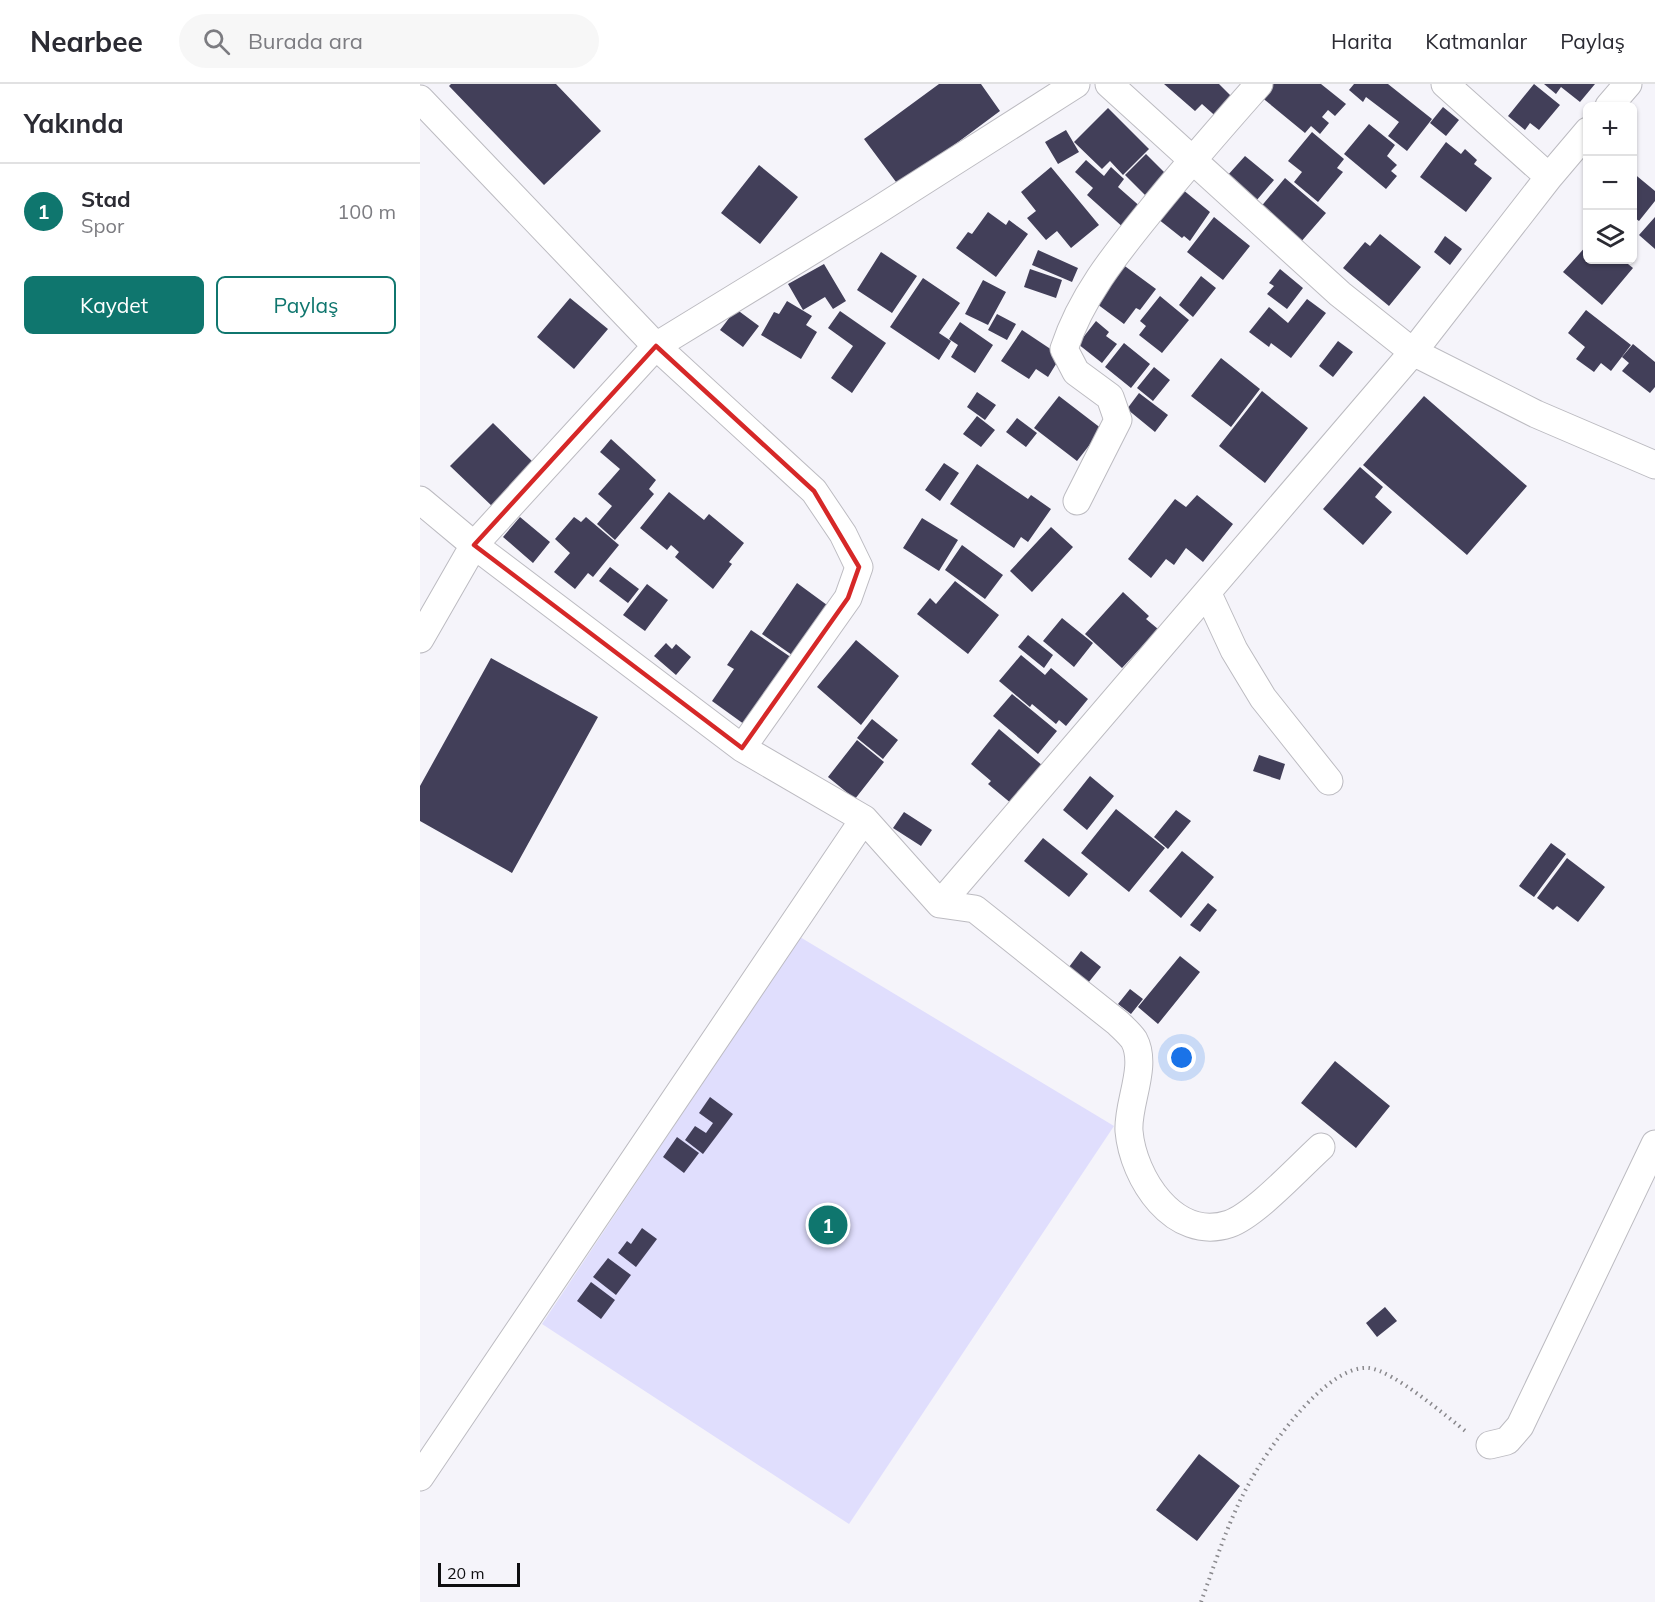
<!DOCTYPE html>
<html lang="tr">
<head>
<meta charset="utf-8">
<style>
	:root { --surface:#fff; --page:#f7f7f7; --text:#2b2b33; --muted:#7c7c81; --line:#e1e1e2; --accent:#0f766e }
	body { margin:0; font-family:Mulish,sans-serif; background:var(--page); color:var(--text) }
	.controls { position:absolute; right:18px; top:18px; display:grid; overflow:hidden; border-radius:9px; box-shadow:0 2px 4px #0004 }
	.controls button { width:54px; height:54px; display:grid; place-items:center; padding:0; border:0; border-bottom:2px solid var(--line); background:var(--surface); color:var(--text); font:30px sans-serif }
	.scale { position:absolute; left:18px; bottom:15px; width:82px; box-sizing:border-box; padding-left:6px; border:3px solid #0e0e10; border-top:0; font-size:16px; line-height:21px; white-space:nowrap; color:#0e0e10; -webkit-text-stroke:4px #f5f4fa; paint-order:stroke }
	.you { position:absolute; left:762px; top:974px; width:21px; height:21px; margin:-15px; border:4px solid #fff; border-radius:50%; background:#1a73e8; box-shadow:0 0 0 9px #1a73e833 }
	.badge { display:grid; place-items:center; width:39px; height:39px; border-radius:50%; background:var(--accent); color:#fff; font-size:20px; font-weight:700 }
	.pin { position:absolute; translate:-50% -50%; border:3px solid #fff; box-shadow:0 2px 6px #0006 }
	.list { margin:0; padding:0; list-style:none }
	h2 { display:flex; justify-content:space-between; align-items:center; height:78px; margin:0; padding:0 24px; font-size:26px }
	h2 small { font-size:20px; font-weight:400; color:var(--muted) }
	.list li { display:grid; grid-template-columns:39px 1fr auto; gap:18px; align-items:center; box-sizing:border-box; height:96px; padding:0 24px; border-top:2px solid var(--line) }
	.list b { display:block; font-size:22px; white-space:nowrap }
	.list p { margin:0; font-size:20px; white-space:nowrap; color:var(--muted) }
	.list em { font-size:20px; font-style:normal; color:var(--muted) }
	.actions { display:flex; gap:12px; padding:18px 24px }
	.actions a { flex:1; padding:14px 0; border:2px solid var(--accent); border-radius:9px; text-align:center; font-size:21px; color:var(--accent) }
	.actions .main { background:var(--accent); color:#fff }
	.icon { flex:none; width:33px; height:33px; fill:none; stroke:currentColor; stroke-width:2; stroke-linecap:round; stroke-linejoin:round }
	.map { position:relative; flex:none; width:1235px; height:1518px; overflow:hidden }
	header { display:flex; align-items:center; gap:36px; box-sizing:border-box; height:84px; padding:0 30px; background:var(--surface); border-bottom:2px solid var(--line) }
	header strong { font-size:28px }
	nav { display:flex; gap:33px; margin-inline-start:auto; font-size:21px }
	.search { width:420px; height:54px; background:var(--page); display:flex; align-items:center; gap:15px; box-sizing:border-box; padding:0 21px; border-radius:33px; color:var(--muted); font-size:22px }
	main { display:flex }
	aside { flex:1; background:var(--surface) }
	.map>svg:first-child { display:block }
</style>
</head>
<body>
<header>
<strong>Nearbee</strong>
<div class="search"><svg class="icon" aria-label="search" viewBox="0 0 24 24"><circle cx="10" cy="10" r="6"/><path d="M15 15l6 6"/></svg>Burada ara</div>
<nav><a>Harita</a><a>Katmanlar</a><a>Paylaş</a></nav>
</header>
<main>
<aside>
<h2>Yakında<small></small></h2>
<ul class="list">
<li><span class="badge">1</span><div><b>Stad</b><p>Spor</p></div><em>100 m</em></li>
</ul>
<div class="actions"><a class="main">Kaydet</a><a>Paylaş</a></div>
</aside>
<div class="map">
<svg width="1235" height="1518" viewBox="0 0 1235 1518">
	<rect width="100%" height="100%" fill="#f5f4fa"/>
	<!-- green -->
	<path fill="#e0defd" d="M 380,853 L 694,1042 L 429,1440 L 122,1240 Z"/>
	<!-- building -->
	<path fill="#423f59" d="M 31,0 L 136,0 L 181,47 L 124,101 L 29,2 Z
		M 519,0 L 561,0 L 580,27 L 479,102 L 444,55 Z
		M 744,0 L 799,0 L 817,18 L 801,37 L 782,20 L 775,27 Z
		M 850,0 L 901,0 L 926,20 L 915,32 L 908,26 L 902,33 L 909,39 L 900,50 L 891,42 L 885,49 L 840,12 Z
		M 934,0 L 968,0 L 1012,35 L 987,67 L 968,52 L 979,38 L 946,13 L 943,18 L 929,6 Z
		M 1114,0 L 1140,21 L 1119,46 L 1110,39 L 1105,46 L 1088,32 Z
		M 1124,0 L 1175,0 L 1160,18 L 1141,3 L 1136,10 Z
		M 1023,23 L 1039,36 L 1026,52 L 1010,39 Z
		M 688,24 L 729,65 L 703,91 L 690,77 L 682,85 L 654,58 Z
		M 949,40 L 975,61 L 967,72 L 977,81 L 971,87 L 977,92 L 966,105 L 924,70 Z
		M 646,46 L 659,68 L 638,80 L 625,58 Z
		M 892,48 L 924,75 L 917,84 L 923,88 L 898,118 L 874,98 L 882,88 L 868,77 Z
		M 1026,58 L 1041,70 L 1045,65 L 1057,76 L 1054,80 L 1072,94 L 1046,128 L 1000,93 Z
		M 726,70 L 746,90 L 725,111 L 705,91 Z
		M 825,72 L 854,96 L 836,117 L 807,92 Z
		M 666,76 L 684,92 L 691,83 L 704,95 L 698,103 L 723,125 L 705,145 L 667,111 L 673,104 L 655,88 Z
		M 339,81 L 378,113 L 340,160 L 301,129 Z
		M 631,83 L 679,141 L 651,164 L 637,147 L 626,156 L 607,134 L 616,127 L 601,108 Z
		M 1212,88 L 1235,107 L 1235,117 L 1219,137 L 1212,132 Z
		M 865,94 L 906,129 L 880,159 L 839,125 Z
		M 762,105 L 790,128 L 770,157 L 764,152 L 762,154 L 738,135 Z
		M 568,128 L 586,141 L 589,136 L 608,150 L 576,193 L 536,164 L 548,148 L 552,150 Z
		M 794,133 L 830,162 L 803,196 L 767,168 Z
		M 1235,133 L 1235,165 L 1219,151 Z
		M 960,150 L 1001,183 L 969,222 L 923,184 L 945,158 L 950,162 Z
		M 1025,152 L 1042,165 L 1030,181 L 1014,168 Z
		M 1168,160 L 1168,176 L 1203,176 L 1213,184 L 1182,221 L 1143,188 Z
		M 618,166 L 658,184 L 652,198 L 612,181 Z
		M 461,168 L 497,192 L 472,229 L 437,206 Z
		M 404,180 L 426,217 L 413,225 L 405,213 L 383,226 L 368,200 Z
		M 702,180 L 736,205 L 720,226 L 716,224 L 704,240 L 673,217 Z
		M 610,185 L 642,196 L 636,214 L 604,203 Z
		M 860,185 L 883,204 L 867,225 L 847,210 L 854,202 L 849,199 Z
		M 781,192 L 796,204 L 773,233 L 759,221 Z
		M 503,194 L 540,219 L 519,249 L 531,257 L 519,276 L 470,243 Z
		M 563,196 L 586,208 L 568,241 L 545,230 Z
		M 740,212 L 769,236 L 742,269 L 719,251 L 726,242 L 720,237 Z
		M 150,214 L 188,245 L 154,285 L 117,253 Z
		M 887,215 L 906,229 L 871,274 L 851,259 L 849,263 L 829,248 L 849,223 L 868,239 Z
		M 367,217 L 392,232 L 386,241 L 397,248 L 381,275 L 341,251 L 354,228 L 359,230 Z
		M 316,225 L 339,242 L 323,263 L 300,246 Z
		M 1166,226 L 1211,261 L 1191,287 L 1181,279 L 1174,288 L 1156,275 L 1165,263 L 1148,249 Z
		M 420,227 L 466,259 L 432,309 L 411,294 L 433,262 L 408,244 Z
		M 577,230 L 596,240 L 587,256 L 568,246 Z
		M 676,237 L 689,248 L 686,252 L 697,260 L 682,279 L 658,260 Z
		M 540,238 L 573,261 L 555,289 L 531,273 L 538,261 L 529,255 Z
		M 602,246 L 641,272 L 628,293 L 616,285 L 609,295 L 581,277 Z
		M 918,257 L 933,268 L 913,293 L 899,282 Z
		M 704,259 L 730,280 L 711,304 L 685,283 Z
		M 1213,260 L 1235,278 L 1235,303 L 1230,309 L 1202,287 L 1209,279 L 1202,273 Z
		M 801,274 L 840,305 L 811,343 L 771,312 Z
		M 734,283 L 750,296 L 733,317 L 717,304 Z
		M 842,307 L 888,344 L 845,399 L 799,362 Z
		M 557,308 L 576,321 L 565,336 L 547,323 Z
		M 719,309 L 748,331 L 735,348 L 707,325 Z
		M 639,312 L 682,345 L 657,377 L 614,344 Z
		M 1004,312 L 1107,402 L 1047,471 L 943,381 Z
		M 557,332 L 575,346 L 561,363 L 543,350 Z
		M 597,334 L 617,349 L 606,363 L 586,348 Z
		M 73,339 L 115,380 L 73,423 L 30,382 Z
		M 191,355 L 236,396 L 229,405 L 234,410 L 195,456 L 177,440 L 192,422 L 178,410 L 200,385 L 180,368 Z
		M 524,379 L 539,389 L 520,417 L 505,406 Z
		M 557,380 L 608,415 L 611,411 L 631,425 L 608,458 L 601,453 L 594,464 L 530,420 Z
		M 940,383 L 963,403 L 955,413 L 972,428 L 943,461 L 903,425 Z
		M 249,408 L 284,436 L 289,430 L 324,459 L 309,478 L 312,480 L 293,505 L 255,473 L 259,468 L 251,461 L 247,466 L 220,444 Z
		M 777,411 L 813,440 L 783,478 L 766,464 L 754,481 L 746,475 L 731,494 L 708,475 L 755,415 L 766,423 Z
		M 100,433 L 130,458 L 113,479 L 83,453 Z
		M 154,433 L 161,438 L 166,433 L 199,461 L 173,493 L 168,489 L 155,505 L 134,488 L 150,469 L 135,455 Z
		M 502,434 L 538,456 L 519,487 L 483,464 Z
		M 631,443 L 653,463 L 612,508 L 590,487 Z
		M 542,461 L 583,491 L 565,515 L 525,486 Z
		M 190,483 L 219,505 L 208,519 L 179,497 Z
		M 535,497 L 579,531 L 548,570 L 497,530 L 510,514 L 516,520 Z
		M 377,499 L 407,521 L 372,571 L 342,550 Z
		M 227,500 L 248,516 L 225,547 L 203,531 Z
		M 703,508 L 729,532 L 726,535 L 738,545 L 702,584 L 665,550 Z
		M 642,534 L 673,559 L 654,583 L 623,557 Z
		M 331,546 L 375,576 L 328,643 L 292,617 L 314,585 L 307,581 Z
		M 608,551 L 633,571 L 624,584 L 598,563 Z
		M 436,556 L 479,592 L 441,641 L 397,603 Z
		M 246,559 L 252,565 L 256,560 L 271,573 L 256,591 L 234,572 Z
		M 601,571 L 625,591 L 631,584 L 668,615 L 646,642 L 639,636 L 636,640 L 612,620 L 610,623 L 579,597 Z
		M 71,574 L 178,633 L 92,789 L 0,737 L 0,702 Z
		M 592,610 L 637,647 L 618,670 L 573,632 Z
		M 452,635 L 478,656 L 463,675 L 437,654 Z
		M 579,645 L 623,682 L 592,720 L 568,700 L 571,697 L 551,680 Z
		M 437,656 L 464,678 L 435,715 L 408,693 Z
		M 839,671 L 865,680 L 860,696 L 833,687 Z
		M 670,692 L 694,712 L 667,746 L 643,726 Z
		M 696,725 L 745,764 L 709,808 L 661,769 Z
		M 756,726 L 771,737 L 748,765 L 734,753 Z
		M 484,728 L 512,746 L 501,762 L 473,744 Z
		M 623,754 L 668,790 L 649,813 L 604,777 Z
		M 1131,759 L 1146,770 L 1114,813 L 1099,802 Z
		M 762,767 L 794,793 L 761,834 L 729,807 Z
		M 1147,774 L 1185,803 L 1158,838 L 1137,822 L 1133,826 L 1117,814 Z
		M 788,819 L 797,826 L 780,848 L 770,841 Z
		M 661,867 L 681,883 L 668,899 L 649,883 Z
		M 760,872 L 780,888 L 738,940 L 718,923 Z
		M 710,905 L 723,915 L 711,930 L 698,920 Z
		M 915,977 L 970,1022 L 936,1064 L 881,1019 Z
		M 290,1013 L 313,1030 L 283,1070 L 265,1056 L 275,1042 L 286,1049 L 293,1039 L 279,1029 Z
		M 257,1053 L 279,1069 L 264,1089 L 243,1073 Z
		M 222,1144 L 237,1155 L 216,1183 L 198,1169 L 207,1157 L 211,1160 Z
		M 188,1174 L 211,1191 L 196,1211 L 173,1193 Z
		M 171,1198 L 195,1216 L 181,1235 L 157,1217 Z
		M 965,1223 L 977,1237 L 957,1253 L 946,1239 Z
		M 779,1370 L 820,1402 L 777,1457 L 736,1426 Z"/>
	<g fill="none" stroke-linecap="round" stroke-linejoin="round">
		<!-- minor casing -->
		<g stroke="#bcbbc1" stroke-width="29">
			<path id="minor" d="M 689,0 L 920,210 L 993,268 L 1116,330 L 1235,381
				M 1025,0 L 1129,93
				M 0,15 L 236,262 L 54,461 L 0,555
				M 1189,22 L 1208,0
				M 0,416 L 54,461 L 322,664 L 444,735 L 520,820 L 555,825 L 698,939 C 703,944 710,950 714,956 C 728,982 707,1020 709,1047 C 713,1094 754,1158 809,1140 C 835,1131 879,1083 901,1063
				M 657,417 L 698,336 L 690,313 L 656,288 L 644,265 C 661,213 694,172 728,130 C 764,85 801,43 839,0
				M 788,510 L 814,566 L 843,614 L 909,697
				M 322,664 L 428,514 L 439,483 L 423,450 L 394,407 L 236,262 L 455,128 L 656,0
				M 520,820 L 993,268 L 1129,93 L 1168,47
				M 1070,1361 L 1087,1357 L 1100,1342 L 1235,1060
				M 0,1393 L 444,735"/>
		</g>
		<!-- path -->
		<path stroke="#89888c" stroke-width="4" stroke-dasharray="1.5 4.5" stroke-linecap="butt" d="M 781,1518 C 796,1477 809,1434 831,1396 C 849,1363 907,1280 949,1284 C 974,1287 1027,1333 1048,1349"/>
		<!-- minor -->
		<use href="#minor" stroke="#fff" stroke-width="27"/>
	</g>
	<!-- marked area -->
	<path fill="none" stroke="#d62828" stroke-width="4.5" stroke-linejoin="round" d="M 236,262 L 394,407 L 439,483 L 428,514 L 322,664 L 54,461 Z"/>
</svg>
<div class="controls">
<button>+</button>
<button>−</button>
<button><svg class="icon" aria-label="layers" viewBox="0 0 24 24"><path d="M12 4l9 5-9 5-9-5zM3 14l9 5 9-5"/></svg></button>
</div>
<div class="scale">20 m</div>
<div class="you"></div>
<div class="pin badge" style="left:408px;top:1141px">1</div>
</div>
</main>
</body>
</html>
